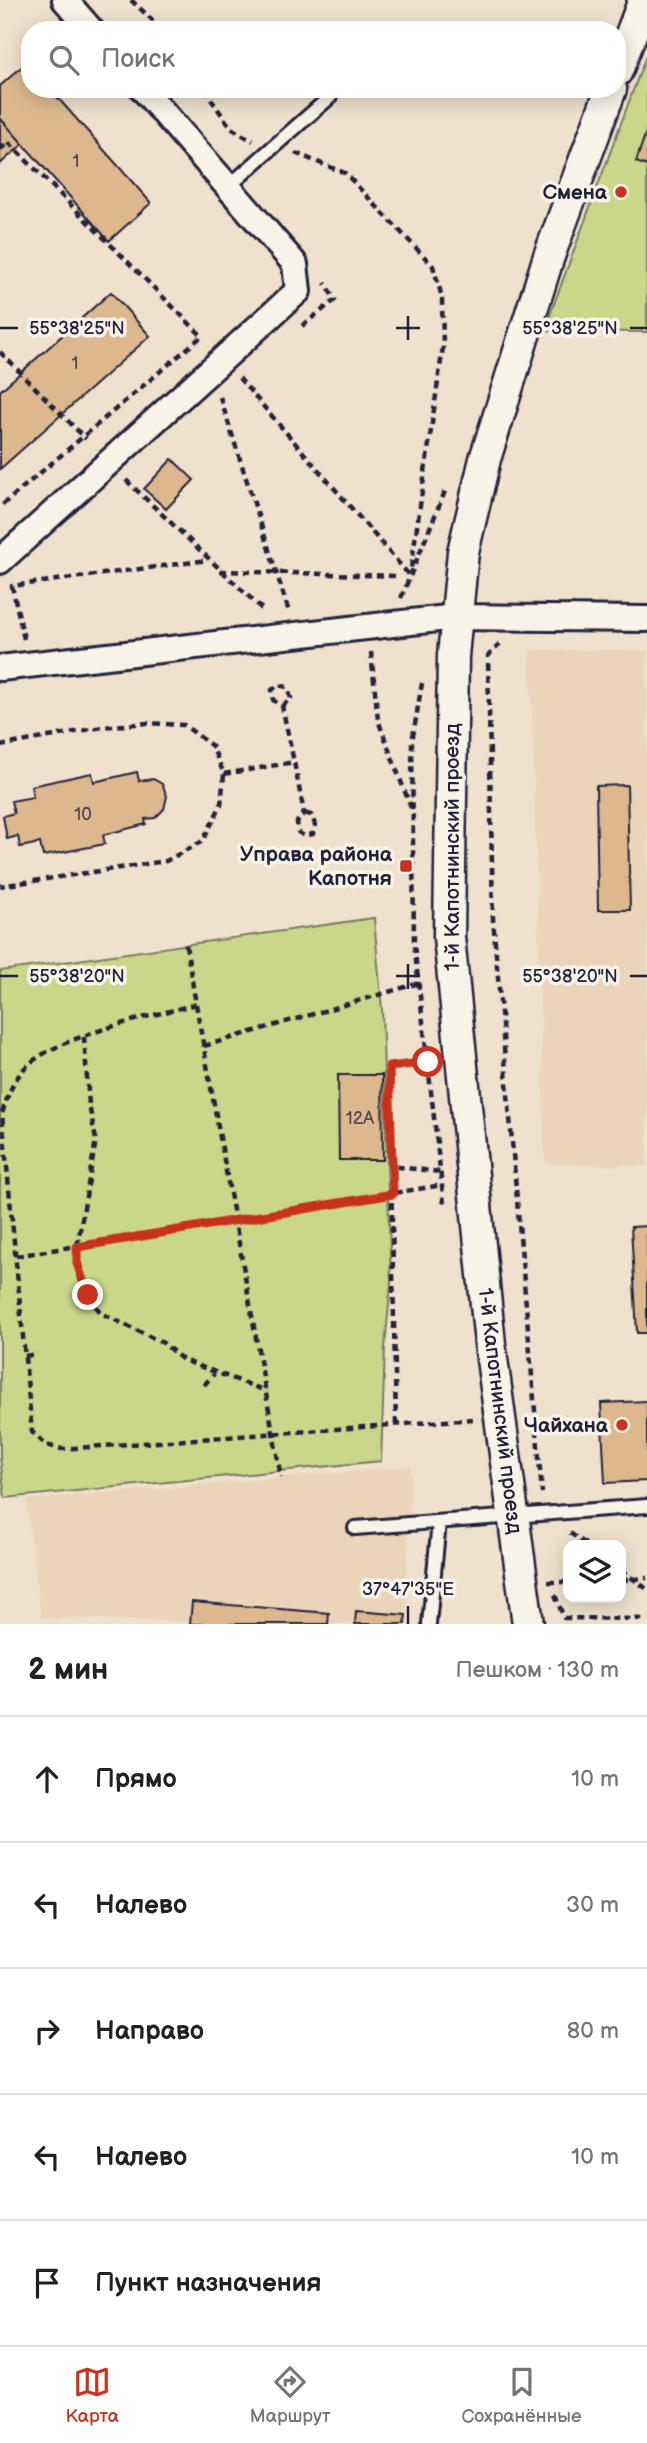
<!DOCTYPE html>
<html lang="ru">
<head>
<meta charset="utf-8">
<style>
	:root { --surface:#fff; --page:#f2f2f2; --text:#202124; --muted:#757577; --line:#e0e0e0; --accent:#c8321e }
	body { margin:0; font-family:"Balsamiq Sans",sans-serif; background:var(--page); color:var(--text) }
	.controls { position:absolute; right:21px; bottom:21px; display:grid; overflow:hidden; border-radius:14px; box-shadow:0 4px 18px #0003 }
	.controls button { width:63px; height:63px; display:grid; place-items:center; padding:0; border:0; border-bottom:2px solid var(--line); background:var(--surface); color:var(--text); font:35px sans-serif }
	.stop { position:absolute; width:21px; height:21px; margin:-16px; border:5px solid #c8321e; border-radius:50%; background:#fff }
	.stop.end { background:#c8321e; border-color:#fff; box-shadow:0 2px 7px #0008 }
	.list { margin:0; padding:0; list-style:none }
	h2 { display:flex; justify-content:space-between; align-items:center; height:91px; margin:0; padding:0 28px; font-size:30px }
	h2 small { font-size:23px; font-weight:400; color:var(--muted) }
	.list li { display:grid; grid-template-columns:46px 1fr auto; gap:21px; align-items:center; box-sizing:border-box; height:126px; padding:0 28px; border-top:2px solid var(--line) }
	.list b { display:block; font-size:26px; white-space:nowrap }
	.list em { font-size:23px; font-style:normal; color:var(--muted) }
	.icon { flex:none; width:38px; height:38px; fill:none; stroke:currentColor; stroke-width:2; stroke-linecap:round; stroke-linejoin:round }
	.map { position:relative; flex:none; width:647px; height:1624px; overflow:hidden }
	.search { position:absolute; background:var(--surface); box-shadow:0 4px 18px #0003; left:21px; right:21px; top:21px; height:77px; display:flex; align-items:center; gap:18px; box-sizing:border-box; padding:0 24px; border-radius:28px; color:var(--muted); font-size:26px }
	.sheet { height:721px; background:var(--surface) }
	nav { display:flex; justify-content:space-around; align-items:center; box-sizing:border-box; height:98px; border-top:2px solid var(--line); background:var(--surface); font-size:19px; color:var(--muted) }
	nav a { display:grid; justify-items:center; gap:4px }
	nav .on { color:var(--accent) }
	.map>svg:first-child { display:block }
</style>
</head>
<body>
<div class="map">
<svg width="647" height="1624" viewBox="0 0 647 1624">
	<rect width="100%" height="100%" fill="#efe1cd"/>
	<filter id="ink" filterUnits="userSpaceOnUse"><feTurbulence type="fractalNoise" baseFrequency=".0143" numOctaves="2"/><feDisplacementMap in="SourceGraphic" scale="14" xChannelSelector="R" yChannelSelector="G"/><feConvolveMatrix kernelMatrix="1 2 1 2 8 2 1 2 1" color-interpolation-filters="sRGB"/></filter>
	<g filter="url(#ink)">
		<!-- built -->
		<path fill="#ead5ba" d="M 530,650 L 647,650 L 647,1166 L 545,1164 Z
			M 411,1466 L 405,1624 L 188,1624 L 188,1622 L 41,1617 L 26,1500 Z"/>
		<!-- green -->
		<path fill="#cad689" stroke="#767c62" stroke-width="2" d="M 647,53 L 647,332 L 544,331 Z
			M 374,918 L 382,1010 L 391,1283 L 385,1347 L 381,1461 L 5,1498 L 0,1457 L 0,971 Z"/>
		<!-- building -->
		<path fill="#ddb88f" stroke="#22223b" stroke-width="2" d="M 26,63 L 30,67 L 30,89 L 50,89 L 151,203 L 109,241 L 0,118 L 0,86 Z
			M 0,118 L 23,144 L 0,164 Z
			M 647,129 L 647,166 L 636,162 Z
			M 111,292 L 150,336 L 0,469 L 0,391 Z
			M 172,459 L 194,480 L 166,509 L 144,489 Z
			M 137,772 L 139,781 L 153,779 L 162,784 L 167,796 L 164,809 L 155,818 L 145,819 L 146,824 L 103,835 L 105,844 L 43,856 L 40,843 L 20,847 L 18,836 L 7,839 L 3,816 L 14,813 L 11,801 L 33,797 L 31,786 L 92,773 L 94,782 Z
			M 627,785 L 630,910 L 598,910 L 596,786 Z
			M 338,1075 L 382,1075 L 383,1160 L 339,1160 Z
			M 647,1226 L 647,1333 L 637,1333 L 631,1227 Z
			M 647,1401 L 647,1481 L 605,1483 L 601,1403 Z
			M 192,1602 L 329,1613 L 328,1624 L 190,1624 Z
			M 356,1611 L 406,1615 L 405,1624 L 355,1624 Z"/>
		<g fill="none" stroke-linecap="round" stroke-linejoin="round">
			<!-- service casing -->
			<g stroke="#22223b" stroke-width="18">
				<path id="service" d="M 228,187 L 330,97
					M 355,1528 L 647,1506
					M 429,1624 L 439,1522"/>
			</g>
			<!-- minor casing -->
			<g stroke="#22223b" stroke-width="30">
				<path id="minor" d="M 65,0 L 91,30
					M 0,561 L 298,291 L 295,264 L 143,89
					M 0,668 L 456,617 L 647,619"/>
			</g>
			<!-- tertiary casing -->
			<g stroke="#22223b" stroke-width="35">
				<path id="tertiary" d="M 617,71 L 644,0
					M 528,1624 L 490,1344 L 449,937 L 453,656 L 463,552 L 485,459 L 549,256 L 611,89"/>
			</g>
			<!-- path -->
			<path stroke="#22223b" stroke-width="4.5" stroke-dasharray="7 5" stroke-linecap="butt" d="M 131,0 L 163,30
				M 204,89 L 231,128 L 253,141
				M 0,150 L 8,142 L 202,336 L 0,507
				M 295,153 L 345,173 L 433,266 L 442,297 L 443,347 L 411,568
				M 302,326 L 335,300 L 325,283
				M 0,352 L 86,439
				M 239,378 L 410,576
				M 220,397 L 289,612
				M 126,480 L 264,611
				M 220,571 L 399,576
				M 401,598 L 446,489
				M 24,639 L 12,586 L 208,560
				M 500,644 L 488,656 L 493,919 L 542,1493
				M 371,652 L 378,720 L 411,808
				M 422,683 L 412,742 L 414,944 L 444,1204
				M 282,706 L 291,698 L 287,687 L 278,685 L 272,690 L 273,700 L 282,706 L 294,762
				M 0,746 L 102,727 L 147,723 L 184,725 L 212,746 L 224,774 L 221,805 L 203,841 L 166,861 L 0,886
				M 224,774 L 294,762 L 304,813 L 297,822 L 298,832 L 304,836 L 313,834 L 315,824 L 311,815 L 304,813
				M 186,945 L 196,1004 C 153,1016 51,1037 23,1070 C 12,1083 7,1097 2,1114 L 32,1432 L 46,1445 L 62,1449 L 473,1419
				M 196,1004 L 281,1477
				M 84,1037 L 89,1105 L 96,1140 L 77,1247 L 81,1279 L 87,1295 L 101,1313 L 163,1343 L 183,1360 L 266,1391
				M 204,1046 L 419,983
				M 428,1062 L 389,1067 L 391,1166 L 440,1172
				M 391,1166 L 396,1426
				M 16,1256 L 442,1185
				M 79,1302 L 87,1295
				M 25,1356 L 37,1354
				M 204,1385 L 214,1374
				M 570,1533 L 587,1545
				M 621,1570 L 647,1589
				M 621,1580 L 647,1578
				M 548,1582 L 568,1582
				M 555,1595 L 564,1618 L 647,1619"/>
			<!-- service -->
			<use href="#service" stroke="#f7f3e8" stroke-width="12"/>
			<!-- minor -->
			<use href="#minor" stroke="#f7f3e8" stroke-width="24"/>
			<!-- tertiary -->
			<use href="#tertiary" stroke="#f7f3e8" stroke-width="30"/>
		</g>
	</g>
	<g fill="none" stroke-linecap="round" stroke-linejoin="round" filter="url(#ink)">
		<!-- route -->
		<path stroke="#c8321e" stroke-width="9" d="M 88,1295 L 77,1263 L 77,1247 L 393,1194 L 389,1067 L 428,1062"/>
	</g>
	<!-- ticks -->
	<path fill="none" stroke="#22223b" stroke-width="2.5" d="M 408,316 L 408,340M 0,328 L 18,328M 396,328 L 420,328M 630,328 L 647,328M 408,964 L 408,989M 0,976 L 18,976M 396,976 L 420,976M 630,976 L 647,976M 408,1606 L 408,1624"/>
	<!-- markers -->
	<g fill="#c8321e" stroke="#f7f3e8" stroke-width="2.5">
		<circle cx="621" cy="192" r="7"/>
		<rect x="399" y="859" width="14" height="14" rx="3.5"/>
		<circle cx="622" cy="1425" r="7"/>
	</g>
	<g text-anchor="middle" dominant-baseline="central" stroke-width="7" stroke-linejoin="round" paint-order="stroke">
		<!-- number labels -->
		<g font-size="18" fill="#514850">
			<text x="76" y="161">1</text>
			<text x="75" y="363">1</text>
			<text x="83" y="814">10</text>
			<text x="360" y="1118">12А</text>
		</g>
		<!-- poi labels -->
		<g font-size="21" font-weight="bold" fill="#22223b" stroke="#f7f3e8" text-anchor="end">
			<text x="607" y="192">Смена</text>
			<text x="392" y="854">Управа района<tspan x="392" dy="24">Капотня</tspan></text>
			<text x="608" y="1425">Чайхана</text>
		</g>
		<!-- street labels -->
		<g font-size="21" fill="#22223b" stroke="#f7f3e8">
			<text transform="translate(452 847) rotate(-90)">1-й Капотнинский проезд</text>
			<text transform="translate(500 1411) rotate(83)">1-й Капотнинский проезд</text>
		</g>
	</g>
	<g font-size="18" text-anchor="middle" fill="#22223b" stroke="#f7f3e8" stroke-width="7" stroke-linejoin="round" paint-order="stroke">
		<text x="77" y="334">55°38'25"N</text>
		<text x="570" y="334">55°38'25"N</text>
		<text x="77" y="982">55°38'20"N</text>
		<text x="570" y="982">55°38'20"N</text>
		<text x="408" y="1595">37°47'35"E</text>
	</g>
</svg>
<div class="controls">
<button><svg class="icon" aria-label="layers" viewBox="0 0 24 24"><path d="M12 4l9 5-9 5-9-5zM3 14l9 5 9-5"/></svg></button>
</div>
<div class="stop" style="left:428px;top:1062px"></div>
<div class="stop end" style="left:88px;top:1295px"></div>
<div class="search"><svg class="icon" aria-label="search" viewBox="0 0 24 24"><circle cx="10" cy="10" r="6"/><path d="M15 15l6 6"/></svg>Поиск</div>
</div>
<section class="sheet">
<h2>2 мин<small>Пешком · 130 m</small></h2>
<ul class="list">
<li><svg class="icon" aria-label="ahead" viewBox="0 0 24 24"><path d="M12 20V5M6 11l6-6 6 6"/></svg><div><b>Прямо</b></div><em>10 m</em></li>
<li><svg class="icon" aria-label="left" viewBox="0 0 24 24"><path d="M17 20v-9H6M10 6l-5 5 5 5"/></svg><div><b>Налево</b></div><em>30 m</em></li>
<li><svg class="icon" aria-label="right" viewBox="0 0 24 24"><path d="M7 20v-9h11M14 6l5 5-5 5"/></svg><div><b>Направо</b></div><em>80 m</em></li>
<li><svg class="icon" aria-label="left" viewBox="0 0 24 24"><path d="M17 20v-9H6M10 6l-5 5 5 5"/></svg><div><b>Налево</b></div><em>10 m</em></li>
<li><svg class="icon" aria-label="arrive" viewBox="0 0 24 24"><path d="M6 21V4h12l-3 4 3 4H6"/></svg><div><b>Пункт назначения</b></div></li>
</ul>
</section>
<nav>
<a class="on"><svg class="icon" aria-label="map" viewBox="0 0 24 24"><path d="M3 6l6-2 6 2 6-2v14l-6 2-6-2-6 2zM9 4v14M15 6v14"/></svg>Карта</a>
<a><svg class="icon" aria-label="directions" viewBox="0 0 24 24"><path d="M12 3l9 9-9 9-9-9zM9 14v-3h6M13 9l2 2-2 2"/></svg>Маршрут</a>
<a><svg class="icon" aria-label="saved" viewBox="0 0 24 24"><path d="M7 4h10v16l-5-4-5 4z"/></svg>Сохранённые</a>
</nav>
</body>
</html>
